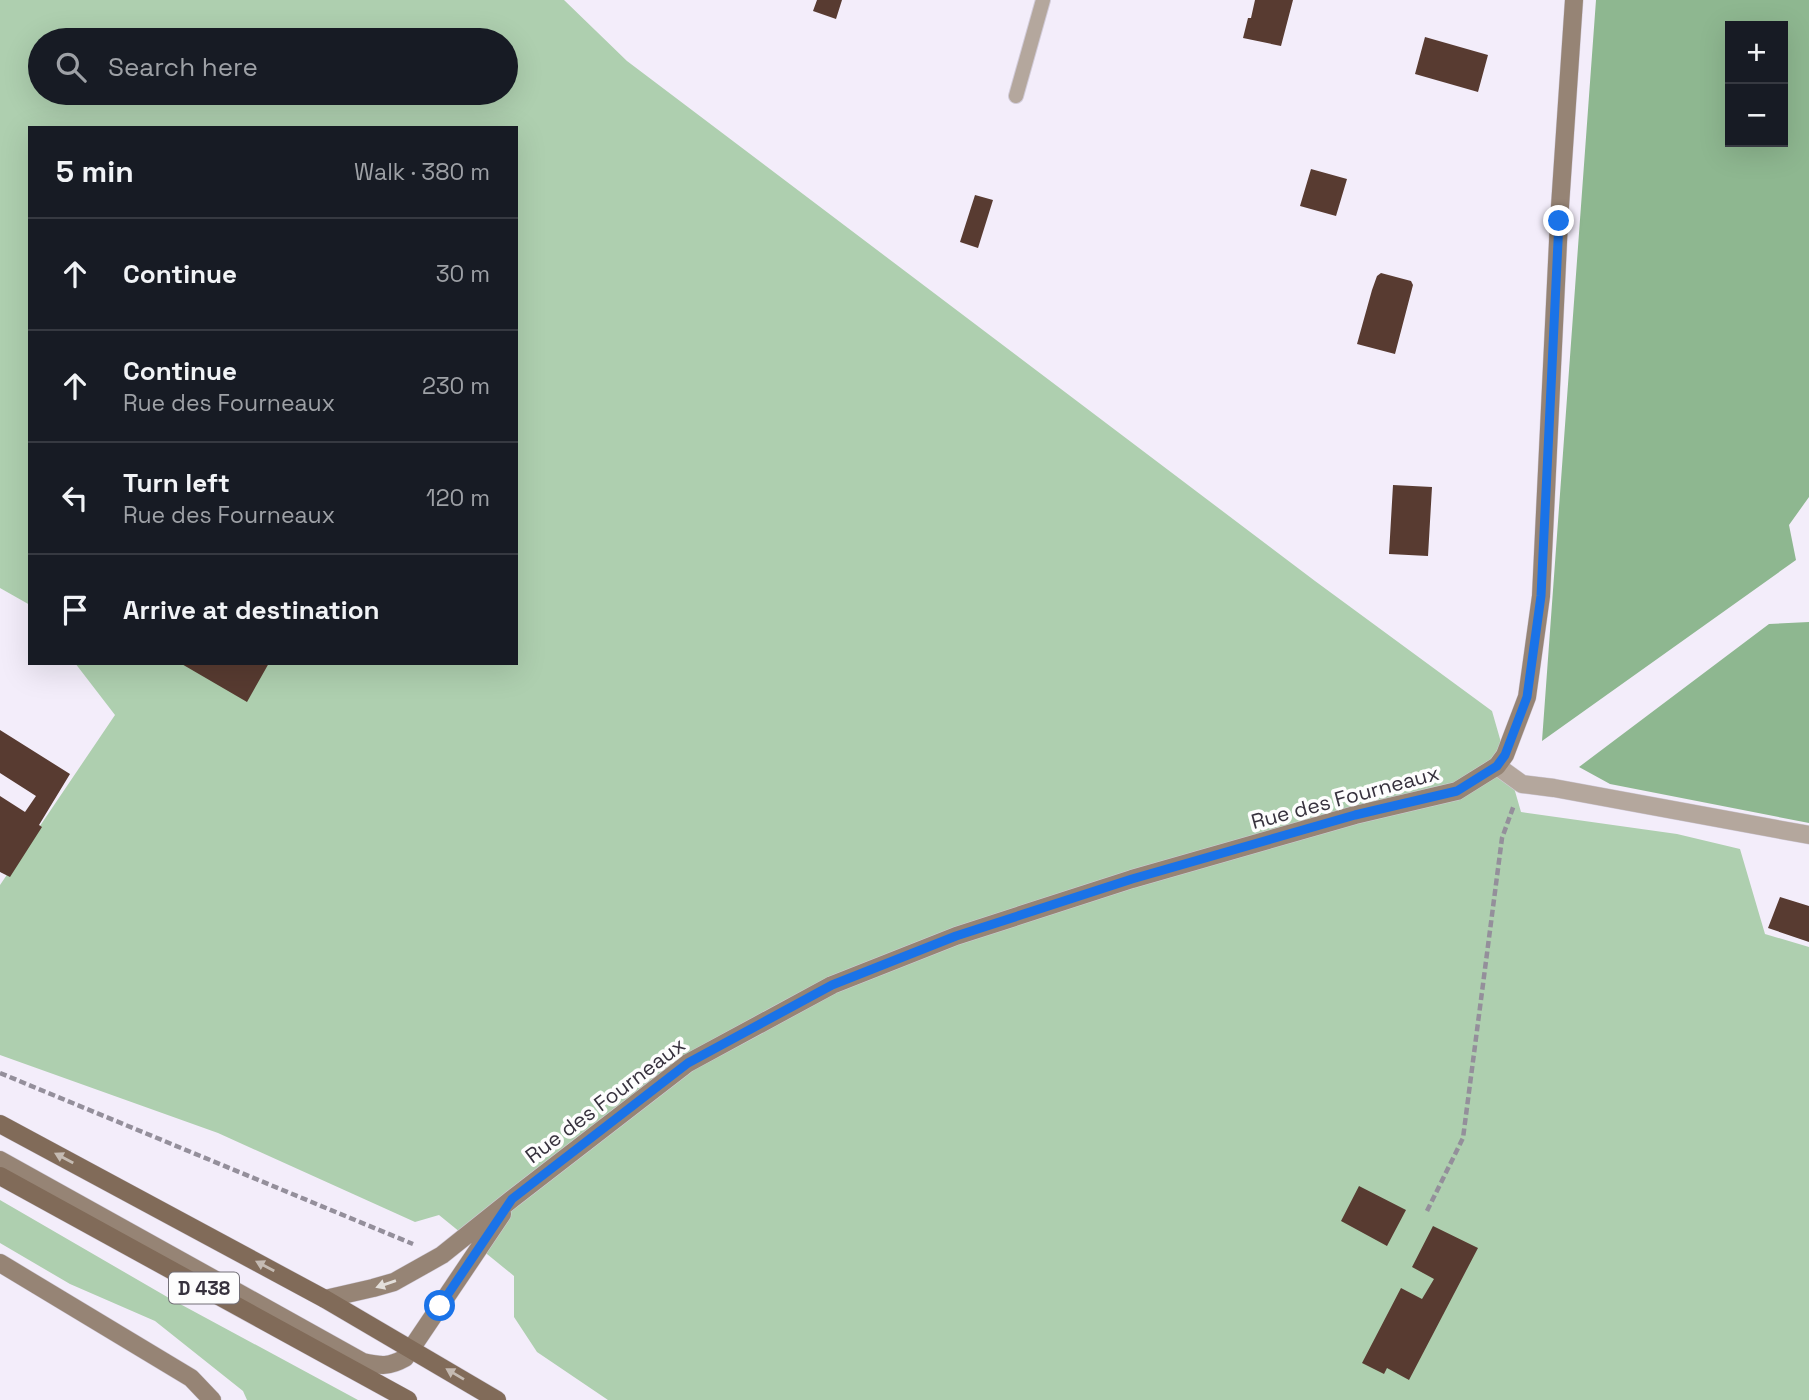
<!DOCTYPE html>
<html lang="en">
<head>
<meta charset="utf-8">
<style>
	:root { --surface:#171b24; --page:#242831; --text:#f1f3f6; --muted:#9ea1a6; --line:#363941 }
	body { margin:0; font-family:"Space Grotesk",sans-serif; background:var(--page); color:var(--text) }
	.controls { position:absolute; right:21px; top:21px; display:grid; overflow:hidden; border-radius:0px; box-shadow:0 7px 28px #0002 }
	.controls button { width:63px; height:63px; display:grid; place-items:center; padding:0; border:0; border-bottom:2px solid var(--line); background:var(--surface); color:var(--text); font:35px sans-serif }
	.stop { position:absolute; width:21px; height:21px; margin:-16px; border:5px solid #1a73e8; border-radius:50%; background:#fff }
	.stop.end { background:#1a73e8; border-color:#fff; box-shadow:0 2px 7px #0008 }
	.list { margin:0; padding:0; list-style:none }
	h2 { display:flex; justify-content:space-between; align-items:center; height:91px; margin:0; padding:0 28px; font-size:30px }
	h2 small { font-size:23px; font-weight:400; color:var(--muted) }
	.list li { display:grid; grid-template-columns:46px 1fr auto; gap:21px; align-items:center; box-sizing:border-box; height:112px; padding:0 28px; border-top:2px solid var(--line) }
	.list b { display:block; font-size:26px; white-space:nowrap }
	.list p { margin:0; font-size:23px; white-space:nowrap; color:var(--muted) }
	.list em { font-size:23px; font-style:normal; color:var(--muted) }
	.icon { flex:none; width:38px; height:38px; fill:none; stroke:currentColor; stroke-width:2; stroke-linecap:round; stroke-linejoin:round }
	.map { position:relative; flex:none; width:1809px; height:1400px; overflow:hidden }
	.search { position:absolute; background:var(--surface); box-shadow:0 7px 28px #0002; left:28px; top:28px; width:490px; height:77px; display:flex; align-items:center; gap:18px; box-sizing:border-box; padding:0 24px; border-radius:38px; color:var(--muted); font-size:26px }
	.panel { position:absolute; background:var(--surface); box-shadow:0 7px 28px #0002; left:28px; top:126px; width:490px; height:539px; border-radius:0px }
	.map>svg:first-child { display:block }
</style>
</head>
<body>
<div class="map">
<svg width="1809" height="1400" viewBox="0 0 1809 1400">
	<rect width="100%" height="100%" fill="#f3edfa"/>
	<!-- green -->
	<path fill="#aecfaf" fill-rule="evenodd" d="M 0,0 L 564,0 L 627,61 L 1315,581 L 1492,711 L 1521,812 L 1677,834 L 1740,849 L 1765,934 L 1809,947 L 1809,1400 L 608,1400 L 537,1352 L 514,1317 L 514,1276 L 439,1215 L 415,1222 L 218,1133 L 0,1055 L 0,885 L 115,715 L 75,663 L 516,663 L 516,128 L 30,128 L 30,605 L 0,588 ZM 40,40 L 506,40 L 506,93 L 40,93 Z
		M 0,1200 L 169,1298 L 358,1400 L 247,1400 L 243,1391 L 155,1321 L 70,1284 L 0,1243 Z"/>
	<!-- forest -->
	<path fill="#8eb790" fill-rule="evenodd" d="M 1596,0 L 1809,0 L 1809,497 L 1789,525 L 1796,560 L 1542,741 ZM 1730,26 L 1783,26 L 1783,142 L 1730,142 Z
		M 1809,622 L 1809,823 L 1610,784 L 1579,767 L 1769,624 Z"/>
	<!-- building -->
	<path fill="#583b31" d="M 817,0 L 842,0 L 836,19 L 813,11 Z
		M 1255,0 L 1293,0 L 1281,46 L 1243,38 L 1248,18 L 1251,18 Z
		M 1425,37 L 1488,55 L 1478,92 L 1415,74 Z
		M 1311,169 L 1347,179 L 1336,216 L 1300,206 Z
		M 975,195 L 993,200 L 978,248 L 960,242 Z
		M 1381,273 L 1411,281 L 1413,285 L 1395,354 L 1357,344 L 1372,290 L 1377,276 Z
		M 1393,485 L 1432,487 L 1428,556 L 1389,554 Z
		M 180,663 L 269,663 L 247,702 Z
		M 0,730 L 70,774 L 39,825 L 42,827 L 10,877 L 0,872 L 0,796 L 25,812 L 36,796 L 0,773 Z
		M 1780,897 L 1809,906 L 1809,942 L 1768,928 Z
		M 1359,1186 L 1406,1210 L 1387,1246 L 1341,1221 Z
		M 1433,1226 L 1478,1248 L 1409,1380 L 1387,1368 L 1384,1374 L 1362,1363 L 1401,1288 L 1422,1299 L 1434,1279 L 1412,1267 Z"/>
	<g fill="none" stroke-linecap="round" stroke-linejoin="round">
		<!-- lane casing -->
		<g stroke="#d1cbd8" stroke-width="16">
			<path id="lane" d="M 1016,96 L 1043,0"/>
		</g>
		<!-- street casing -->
		<g stroke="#d1cbd8" stroke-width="19">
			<path id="street" d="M 1497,766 L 1522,784 L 1554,788 L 1809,835"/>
		</g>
		<!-- secondary casing -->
		<g stroke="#d1cbd8" stroke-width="19">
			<path id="secondary" d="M 0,1160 L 363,1362 C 381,1366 389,1367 405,1358 L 502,1214
				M 0,1263 L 191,1378 L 212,1400
				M 325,1299 L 373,1288 L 394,1282 L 442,1255 L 512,1199 L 688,1063 L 832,985 L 956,936 L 1132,879 L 1355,815 L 1457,791 L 1497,766 L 1505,755 L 1527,697 L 1541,596 L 1559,221 L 1574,0"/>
		</g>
		<!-- primary casing -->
		<g stroke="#d1cbd8" stroke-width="19">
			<path id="primary" d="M 0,1124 L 325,1299 L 497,1400
				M 0,1176 L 408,1400"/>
		</g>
		<!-- path -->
		<path stroke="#948f9b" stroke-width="4.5" stroke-dasharray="7 3.5" stroke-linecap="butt" d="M 0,1073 L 413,1244
			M 1427,1211 L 1463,1138 L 1502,838 L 1514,805"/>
		<!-- lane -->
		<use href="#lane" stroke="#b4a79d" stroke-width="14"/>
		<!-- street -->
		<use href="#street" stroke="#b4a79d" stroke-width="18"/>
		<!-- secondary -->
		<use href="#secondary" stroke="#968475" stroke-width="18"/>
		<!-- primary -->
		<use href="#primary" stroke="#816b59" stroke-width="18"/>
	</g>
	<!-- one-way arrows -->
	<defs><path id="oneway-solid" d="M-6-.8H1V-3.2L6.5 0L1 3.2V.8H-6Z" transform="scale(1.75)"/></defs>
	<g fill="#c5bbb3">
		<use href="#oneway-solid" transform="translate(64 1158) rotate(-152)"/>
		<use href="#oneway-solid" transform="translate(265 1266) rotate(-152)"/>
		<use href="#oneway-solid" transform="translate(455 1374) rotate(-149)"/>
	</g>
	<use fill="#e3dfdb" href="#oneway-solid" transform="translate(386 1284) rotate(161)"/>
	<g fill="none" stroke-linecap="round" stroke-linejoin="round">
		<!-- route -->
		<path stroke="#1a73e8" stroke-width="9" d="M 440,1306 L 512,1199 L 688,1063 L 832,985 L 956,936 L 1132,879 L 1355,815 L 1457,791 L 1497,766 L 1505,755 L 1527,697 L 1541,596 L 1559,221"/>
	</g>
	<g text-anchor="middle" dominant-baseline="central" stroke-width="7" stroke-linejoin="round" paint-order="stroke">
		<!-- shield labels -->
		<rect fill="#fdfdfd" stroke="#726f77" stroke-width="2" x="169" y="1272.5" width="70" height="31" rx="5"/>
		<g font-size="19" font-weight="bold" fill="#37323e">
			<text x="204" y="1288">D 438</text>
		</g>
		<!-- street labels -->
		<g font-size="21" fill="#37323e" stroke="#fdfdfd">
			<text transform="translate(1345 797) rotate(-15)">Rue des Fourneaux</text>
			<text transform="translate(605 1100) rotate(-37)">Rue des Fourneaux</text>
		</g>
	</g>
</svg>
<div class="controls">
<button>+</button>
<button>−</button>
</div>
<div class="stop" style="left:440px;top:1306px"></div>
<div class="stop end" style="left:1559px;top:221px"></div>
<div class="search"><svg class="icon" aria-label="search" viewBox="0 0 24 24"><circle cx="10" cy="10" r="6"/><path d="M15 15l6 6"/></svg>Search here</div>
<section class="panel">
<h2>5 min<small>Walk · 380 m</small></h2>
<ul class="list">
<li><svg class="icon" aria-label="ahead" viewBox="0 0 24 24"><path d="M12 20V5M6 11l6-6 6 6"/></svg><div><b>Continue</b></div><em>30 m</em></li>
<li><svg class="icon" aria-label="ahead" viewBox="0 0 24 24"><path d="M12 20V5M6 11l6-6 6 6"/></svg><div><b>Continue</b><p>Rue des Fourneaux</p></div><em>230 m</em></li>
<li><svg class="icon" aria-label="left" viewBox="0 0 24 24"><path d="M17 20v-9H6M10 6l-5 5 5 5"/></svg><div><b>Turn left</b><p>Rue des Fourneaux</p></div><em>120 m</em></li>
<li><svg class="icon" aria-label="arrive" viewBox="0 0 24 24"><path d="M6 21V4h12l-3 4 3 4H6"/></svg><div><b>Arrive at destination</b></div></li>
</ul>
</section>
</div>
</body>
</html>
